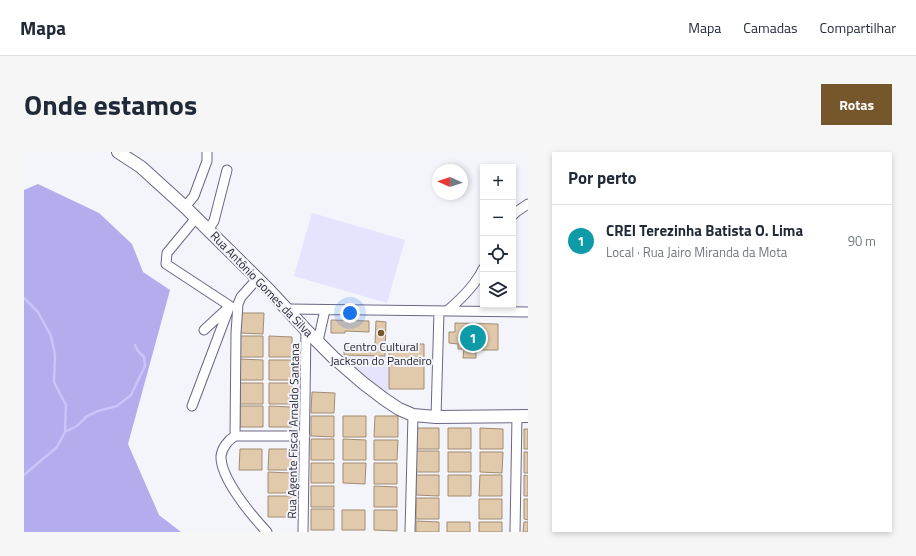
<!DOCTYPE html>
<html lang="pt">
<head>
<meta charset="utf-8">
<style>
	:root { --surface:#fff; --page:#f6f6f7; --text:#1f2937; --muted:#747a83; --line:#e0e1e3; --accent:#76562b }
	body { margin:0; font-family:"Titillium Web",sans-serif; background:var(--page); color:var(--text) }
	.controls { position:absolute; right:12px; top:12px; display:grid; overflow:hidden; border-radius:0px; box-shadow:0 2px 6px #0003 }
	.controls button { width:36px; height:36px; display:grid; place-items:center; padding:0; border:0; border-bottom:1px solid var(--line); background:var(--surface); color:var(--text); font:20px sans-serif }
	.compass { position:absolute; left:408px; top:12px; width:36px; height:36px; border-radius:50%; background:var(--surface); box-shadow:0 2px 6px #0003; rotate:273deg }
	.you { position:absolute; left:326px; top:161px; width:14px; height:14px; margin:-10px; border:3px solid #fff; border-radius:50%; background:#1a73e8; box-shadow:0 0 0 6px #1a73e833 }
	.badge { display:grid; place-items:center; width:26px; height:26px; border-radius:50%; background:var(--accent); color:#fff; font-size:13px; font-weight:700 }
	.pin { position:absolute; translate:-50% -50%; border:2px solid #fff; box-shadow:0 1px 4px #0006 }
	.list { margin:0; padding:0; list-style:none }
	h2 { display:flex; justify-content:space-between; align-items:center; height:52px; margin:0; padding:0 16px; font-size:17px }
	h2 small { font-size:13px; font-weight:400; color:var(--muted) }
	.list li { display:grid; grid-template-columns:26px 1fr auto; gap:12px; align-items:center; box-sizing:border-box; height:72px; padding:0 16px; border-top:1px solid var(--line) }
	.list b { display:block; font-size:15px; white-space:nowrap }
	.list p { margin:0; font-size:13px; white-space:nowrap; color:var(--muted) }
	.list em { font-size:13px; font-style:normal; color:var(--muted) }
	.icon { flex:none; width:22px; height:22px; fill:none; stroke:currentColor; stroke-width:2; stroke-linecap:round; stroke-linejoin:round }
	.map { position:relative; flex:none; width:504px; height:380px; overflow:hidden; border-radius:0px }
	header { display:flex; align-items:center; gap:24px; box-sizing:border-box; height:56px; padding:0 20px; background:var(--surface); border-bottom:1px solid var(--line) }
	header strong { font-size:19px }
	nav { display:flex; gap:22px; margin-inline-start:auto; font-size:14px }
	.intro { display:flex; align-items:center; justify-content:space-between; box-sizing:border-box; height:96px; padding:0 24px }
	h1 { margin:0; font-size:28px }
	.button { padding:10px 18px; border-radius:0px; background:var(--accent); color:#fff; font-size:14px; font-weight:700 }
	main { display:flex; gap:24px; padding:0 24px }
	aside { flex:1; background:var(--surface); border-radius:0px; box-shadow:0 2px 6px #0003 }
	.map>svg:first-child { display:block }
</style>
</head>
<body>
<header>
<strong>Mapa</strong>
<nav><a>Mapa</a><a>Camadas</a><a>Compartilhar</a></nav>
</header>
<div class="intro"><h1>Onde estamos</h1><a class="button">Rotas</a></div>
<main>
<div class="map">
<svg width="504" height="380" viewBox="0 0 504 380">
	<rect width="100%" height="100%" fill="#f4f4fb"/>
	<!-- green -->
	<path fill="#e5e3fd" d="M 288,61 L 381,88 L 363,151 L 270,124 Z
		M 311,204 L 365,204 L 364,248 Z"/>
	<!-- forest -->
	<path fill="#b3aced" d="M 14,32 L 75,61 L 108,92 L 119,120 L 146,138 L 104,292 L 135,363 L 157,380 L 0,380 L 0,38 Z"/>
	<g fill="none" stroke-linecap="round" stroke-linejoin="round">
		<!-- stream -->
		<path stroke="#c9c4f9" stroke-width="2.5" d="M 0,146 L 14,160 L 27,184 L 31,203 L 30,230 L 42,253 L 41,280 L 33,295 L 0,323
			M 41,280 L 53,274 L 63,264 L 74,259 L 93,254 L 107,243 L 121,214 L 120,205 L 114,199 L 111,193"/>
	</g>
	<!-- building -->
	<path fill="#e1c9ac" stroke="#a28c71" d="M 217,161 L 240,161 L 239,182 L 216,181 Z
		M 307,168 L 345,169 L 345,180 L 321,179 L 321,181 L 307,181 Z
		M 352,169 L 362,170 L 361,204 L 320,203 L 320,192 L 351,192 Z
		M 431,171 L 474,172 L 474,198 L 452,198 L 452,206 L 439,206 L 440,197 L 434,197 L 434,192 L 425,191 L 425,180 L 431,180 Z
		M 216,184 L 239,184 L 239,205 L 216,205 Z
		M 245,184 L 268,185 L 268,205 L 245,205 Z
		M 365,192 L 400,192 L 400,237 L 365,237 Z
		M 216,207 L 239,208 L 239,228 L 216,228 Z
		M 245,208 L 268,208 L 268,228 L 245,228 Z
		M 216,231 L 239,231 L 239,252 L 216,252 Z
		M 245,231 L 268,231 L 268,252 L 245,252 Z
		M 288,240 L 311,241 L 310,261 L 287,261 Z
		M 216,254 L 239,254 L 239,275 L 216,275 Z
		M 245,254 L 268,255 L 268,275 L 245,275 Z
		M 287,264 L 310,264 L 310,285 L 287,284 Z
		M 319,264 L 342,264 L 342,285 L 319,285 Z
		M 351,264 L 374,264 L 374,285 L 350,285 Z
		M 392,276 L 415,276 L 415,297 L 392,297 Z
		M 424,276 L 447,276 L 447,297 L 424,297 Z
		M 456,276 L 479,277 L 479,297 L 456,297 Z
		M 500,277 L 504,277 L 504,297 L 500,297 Z
		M 287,287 L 310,287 L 310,308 L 287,308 Z
		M 319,287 L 342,288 L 342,308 L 319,308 Z
		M 350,288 L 374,288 L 373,308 L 350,308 Z
		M 216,297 L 238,297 L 238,318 L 215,318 Z
		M 245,297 L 267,297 L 267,318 L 244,318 Z
		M 392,299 L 415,299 L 415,320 L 392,320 Z
		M 424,300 L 447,300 L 447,320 L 424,320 Z
		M 456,300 L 479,300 L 478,321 L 456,320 Z
		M 500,300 L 504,300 L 504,321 L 500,321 Z
		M 287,311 L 310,311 L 310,331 L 287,331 Z
		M 319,311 L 342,311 L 341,332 L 319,331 Z
		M 350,311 L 373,311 L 373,332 L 350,332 Z
		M 244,320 L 267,321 L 267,341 L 244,341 Z
		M 392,323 L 415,323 L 415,344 L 392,343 Z
		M 424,323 L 447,323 L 447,344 L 424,344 Z
		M 456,323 L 478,323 L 478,344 L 455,344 Z
		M 500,323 L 504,324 L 504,344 L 500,344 Z
		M 287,334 L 310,334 L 310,355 L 287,355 Z
		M 350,334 L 373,335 L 373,355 L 350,355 Z
		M 244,344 L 267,344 L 267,365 L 244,365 Z
		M 392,346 L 415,346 L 415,367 L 392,367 Z
		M 455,347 L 478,347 L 478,367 L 455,367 Z
		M 500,347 L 504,347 L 504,368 L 500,367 Z
		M 287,357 L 310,357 L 310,378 L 287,378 Z
		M 318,358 L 341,358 L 341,378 L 318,378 Z
		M 350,358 L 373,358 L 373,379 L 350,378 Z
		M 392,369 L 415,370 L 415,380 L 392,380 Z
		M 423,370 L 446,370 L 446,380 L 423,380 Z
		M 455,370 L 478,370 L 478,380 L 455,380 Z
		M 500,370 L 504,370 L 504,380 L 499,380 Z"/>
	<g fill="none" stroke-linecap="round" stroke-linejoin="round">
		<!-- street casing -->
		<g stroke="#6a6785" stroke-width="11">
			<path id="street" d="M 161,55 L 170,44 L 183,9 L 183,0
				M 489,63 L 492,60 L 504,52
				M 172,66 L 143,101 L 142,112 L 206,154 L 180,178
				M 184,78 L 190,69 L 203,18
				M 264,157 L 504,160
				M 423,159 C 436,148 451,134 459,117
				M 294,189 L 301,158
				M 168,254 L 205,156
				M 412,265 L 415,159
				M 211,284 L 212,181 L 214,152 L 217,145 L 234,126
				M 211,284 C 204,288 198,296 197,304 C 196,326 228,364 243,380
				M 211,284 L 281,284
				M 279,380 L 282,178
				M 386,380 L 389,263
				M 491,380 L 493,264"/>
		</g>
		<!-- secondary casing -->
		<g stroke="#6a6785" stroke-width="14">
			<path id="secondary" d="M 94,0 L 117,15 L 161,55 L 245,138 L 282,178 L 309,205 L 339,231 L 360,247 L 375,257 L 389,263 L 412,265 L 504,264"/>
		</g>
		<!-- street -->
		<use href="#street" stroke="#fff" stroke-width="9"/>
		<!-- secondary -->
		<use href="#secondary" stroke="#fff" stroke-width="12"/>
	</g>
	<!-- markers -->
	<circle fill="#76562b" stroke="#f4f4fb" stroke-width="1.5" cx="357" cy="181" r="4"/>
	<g text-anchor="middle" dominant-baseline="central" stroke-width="4" stroke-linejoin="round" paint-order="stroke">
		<!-- street labels -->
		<g font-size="12" fill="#282733" stroke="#f4f4fb">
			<text transform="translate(238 132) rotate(46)">Rua Antônio Gomes da Silva</text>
			<text transform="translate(269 279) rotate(-89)">Rua Agente Fiscal Arnaldo Santana</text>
		</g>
		<!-- poi labels -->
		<g font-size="12" fill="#282733" stroke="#f4f4fb">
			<text x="357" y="194">Centro Cultural<tspan x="357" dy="14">Jackson do Pandeiro</tspan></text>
		</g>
	</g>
</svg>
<div class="controls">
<button>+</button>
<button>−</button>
<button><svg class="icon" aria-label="locate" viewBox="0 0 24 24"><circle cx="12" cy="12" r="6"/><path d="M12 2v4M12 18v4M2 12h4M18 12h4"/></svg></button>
<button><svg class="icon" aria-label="layers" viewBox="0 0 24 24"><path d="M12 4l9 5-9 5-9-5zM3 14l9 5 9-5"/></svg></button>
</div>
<svg class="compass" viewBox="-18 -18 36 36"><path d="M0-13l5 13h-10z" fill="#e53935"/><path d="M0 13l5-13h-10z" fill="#747a83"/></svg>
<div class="you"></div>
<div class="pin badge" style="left:449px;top:186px;background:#0f9aa8">1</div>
</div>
<aside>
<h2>Por perto<small></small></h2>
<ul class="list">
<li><span class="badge" style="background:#0f9aa8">1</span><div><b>CREI Terezinha Batista O. Lima</b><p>Local · Rua Jairo Miranda da Mota</p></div><em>90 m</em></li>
</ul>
</aside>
</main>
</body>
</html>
